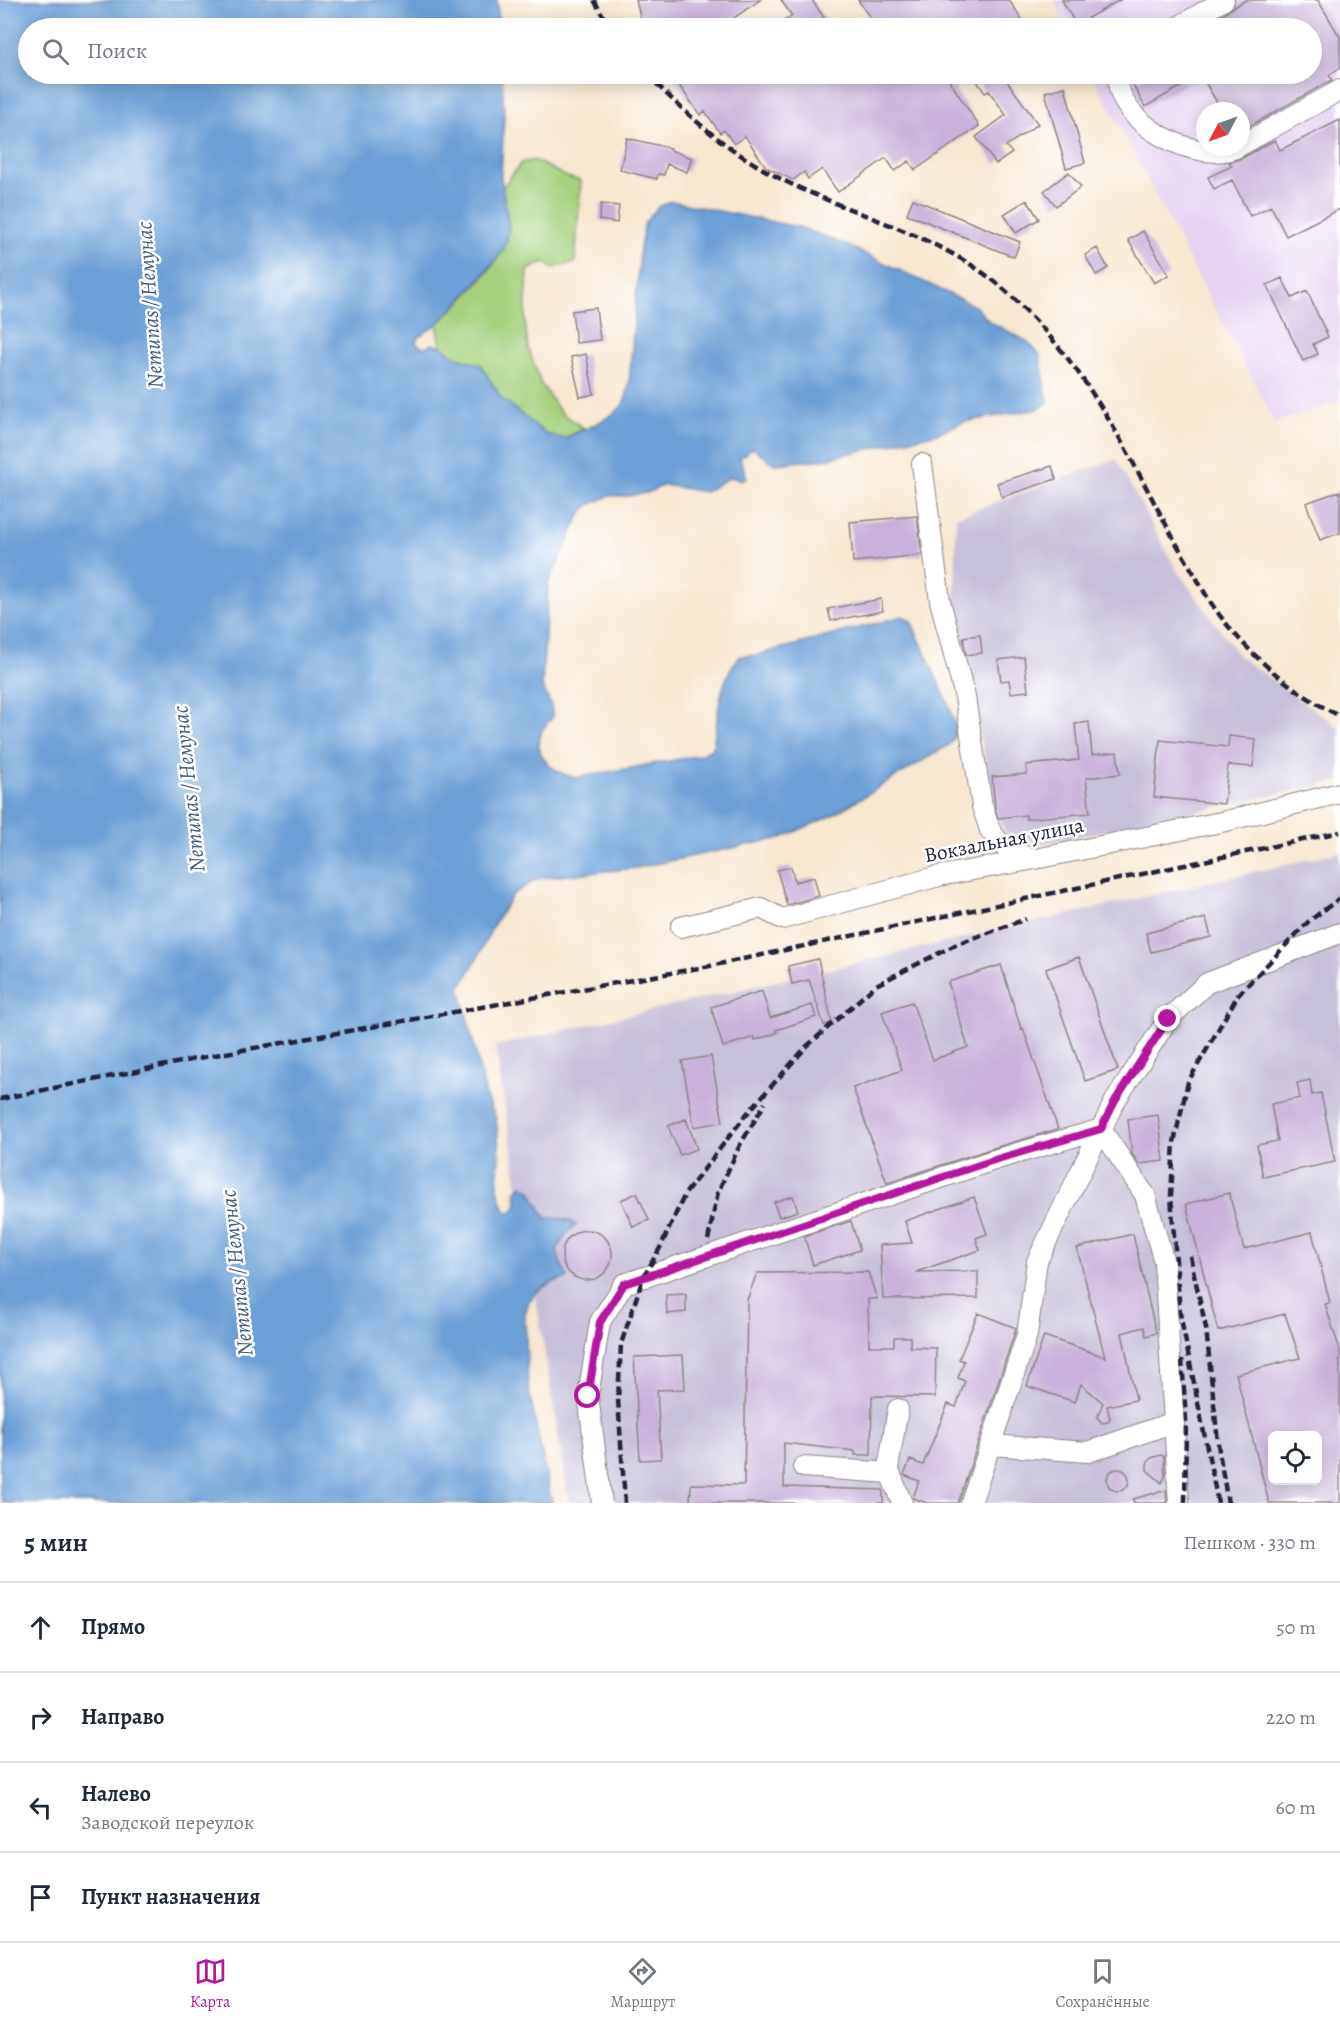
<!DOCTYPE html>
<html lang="ru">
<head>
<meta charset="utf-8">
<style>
	:root { --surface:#fff; --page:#f6f6f7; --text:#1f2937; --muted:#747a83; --line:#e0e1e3; --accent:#b5179e }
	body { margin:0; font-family:Alegreya,serif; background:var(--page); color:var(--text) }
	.controls { position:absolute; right:18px; bottom:18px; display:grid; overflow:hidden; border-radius:9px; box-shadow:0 3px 15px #0003 }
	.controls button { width:54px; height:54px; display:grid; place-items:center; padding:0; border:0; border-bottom:2px solid var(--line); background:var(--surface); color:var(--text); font:30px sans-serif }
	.compass { position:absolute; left:1196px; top:102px; width:54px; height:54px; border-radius:50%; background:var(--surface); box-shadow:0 3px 15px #0003; rotate:229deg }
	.stop { position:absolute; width:18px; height:18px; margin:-14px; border:4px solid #b5179e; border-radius:50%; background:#fff }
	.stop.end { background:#b5179e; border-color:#fff; box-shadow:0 2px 6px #0008 }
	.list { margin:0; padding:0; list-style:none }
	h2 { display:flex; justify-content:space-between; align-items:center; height:78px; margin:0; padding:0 24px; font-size:26px }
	h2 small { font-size:20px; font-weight:400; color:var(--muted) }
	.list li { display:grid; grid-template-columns:39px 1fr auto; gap:18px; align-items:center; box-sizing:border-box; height:90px; padding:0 24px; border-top:2px solid var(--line) }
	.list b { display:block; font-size:22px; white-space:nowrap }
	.list p { margin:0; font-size:20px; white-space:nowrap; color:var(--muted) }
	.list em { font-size:20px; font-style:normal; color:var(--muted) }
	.icon { flex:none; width:33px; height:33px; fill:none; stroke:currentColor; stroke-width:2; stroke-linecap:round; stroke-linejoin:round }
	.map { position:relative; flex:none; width:1340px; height:1503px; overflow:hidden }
	.search { position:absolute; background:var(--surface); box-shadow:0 3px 15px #0003; left:18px; right:18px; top:18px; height:66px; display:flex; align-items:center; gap:15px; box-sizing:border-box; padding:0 21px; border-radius:33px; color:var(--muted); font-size:22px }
	.sheet { height:438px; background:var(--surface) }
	nav { display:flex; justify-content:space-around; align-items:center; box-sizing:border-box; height:84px; border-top:2px solid var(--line); background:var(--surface); font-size:16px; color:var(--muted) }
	nav a { display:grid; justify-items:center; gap:3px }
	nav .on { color:var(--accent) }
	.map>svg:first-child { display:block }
</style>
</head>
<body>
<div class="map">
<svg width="1340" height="1503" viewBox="0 0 1340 1503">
	<rect width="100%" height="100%" fill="#fff"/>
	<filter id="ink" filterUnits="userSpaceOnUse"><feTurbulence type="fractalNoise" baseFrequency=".0167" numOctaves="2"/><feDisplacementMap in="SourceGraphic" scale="12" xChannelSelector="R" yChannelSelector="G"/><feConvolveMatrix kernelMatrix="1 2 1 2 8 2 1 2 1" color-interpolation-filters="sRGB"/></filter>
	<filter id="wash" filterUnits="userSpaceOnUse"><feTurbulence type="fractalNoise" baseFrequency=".008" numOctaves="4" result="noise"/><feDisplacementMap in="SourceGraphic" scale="24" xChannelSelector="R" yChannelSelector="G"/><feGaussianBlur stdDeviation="1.35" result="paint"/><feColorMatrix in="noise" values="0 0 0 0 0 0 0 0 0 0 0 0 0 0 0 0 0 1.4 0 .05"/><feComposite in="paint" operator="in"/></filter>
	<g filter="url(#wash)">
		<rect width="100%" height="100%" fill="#f7e6d0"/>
		<!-- built -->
		<path fill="#e5d3f1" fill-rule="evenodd" d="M 1054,0 L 1340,0 L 1340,401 L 1275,423 L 1092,74 L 1312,74 L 1312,28 L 1069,28 ZM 1205,111 L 1241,111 L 1241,147 L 1205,147 Z"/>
		<!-- industrial -->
		<path fill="#c7c0d9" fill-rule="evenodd" d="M 1116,459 L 1178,572 L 1240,657 L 1340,728 L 1340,781 L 1043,844 L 1006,834 L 995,810 L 955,611 L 956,517 Z
			M 1340,852 L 1340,1503 L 569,1503 L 495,1046 ZM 1272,1436 L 1318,1436 L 1318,1480 L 1272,1480 Z"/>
		<!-- green -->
		<path fill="#a5d07c" stroke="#64795c" stroke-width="1.5" d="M 534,160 L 567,177 L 581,181 L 575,263 L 552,268 L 544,262 L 528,270 L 525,321 L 528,348 L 541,384 L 561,413 L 584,428 L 564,439 L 546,434 L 501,398 L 481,365 L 457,357 L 441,346 L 437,324 C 458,304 508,259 509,229 C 509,216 504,201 502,188 L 521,163 Z"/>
		<!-- water -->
		<path fill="#6ca0d8" stroke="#47618a" stroke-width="1.5" d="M 0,0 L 497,0 L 499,28 L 28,28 L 28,74 L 502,74 L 504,116 L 501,177 L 509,230 L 503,252 L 457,305 L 437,324 L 418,338 L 416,342 L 419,346 L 425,347 L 432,344 L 441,346 L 455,356 L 481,365 L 501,398 L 546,434 L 564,439 C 579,431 618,417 624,402 C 627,397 627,389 629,384 L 640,247 L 645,222 L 658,207 L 671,201 L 802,228 L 844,244 L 975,306 L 990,322 L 1027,341 L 1040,355 L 1048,403 L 1038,409 L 964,422 L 938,433 L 825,459 L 774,464 L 753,448 L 740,458 L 747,477 L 740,480 L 730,477 L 705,492 L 664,485 L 647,493 L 628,496 L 609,496 L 589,505 L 581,513 L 548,584 L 542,686 L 551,705 L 553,717 C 525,743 542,769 575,778 L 701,755 L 713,748 C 718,716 718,681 740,656 L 757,655 L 903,616 L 911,621 L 948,703 L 956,727 L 954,738 L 949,745 L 831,816 L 781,838 L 636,868 L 539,878 L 513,894 L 494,924 L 476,961 L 460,988 L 487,1099 L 496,1118 L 499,1145 L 498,1189 L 504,1209 L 508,1212 L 513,1211 L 517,1204 L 516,1191 L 522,1185 L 530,1190 L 546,1218 C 557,1218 567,1217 576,1225 L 566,1234 L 557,1250 L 561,1264 L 568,1278 L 553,1282 L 539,1290 L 529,1301 L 525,1315 L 528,1386 L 552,1503 L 3,1503 L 0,1491 Z"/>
		<g id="blocks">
			<!-- building -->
			<path fill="#c8b0d9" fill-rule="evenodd" d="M 636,0 L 760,0 L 719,28 L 643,28 Z
				M 781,0 L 812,0 L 831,28 L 773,28 L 792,16 Z
				M 858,0 L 1009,0 L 1028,28 L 877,28 Z
				M 1062,0 L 1120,0 L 1088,18 L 1094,28 L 1078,28 Z
				M 1246,0 L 1318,0 L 1340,37 L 1340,68 L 1329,75 L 1332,80 L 1241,131 L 1241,111 L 1222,111 L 1201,75 L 1145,107 L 1133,85 L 1143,78 L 1140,74 L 1311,74 L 1311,28 L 1199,28 Z
				M 671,74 L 945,74 L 979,126 L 915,170 L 909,161 L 895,171 L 886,158 L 838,192 L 822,169 L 808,179 L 804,172 L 793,180 L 766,167 L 745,136 L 734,144 L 724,130 L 720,133 L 705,111 L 700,115 Z
				M 972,74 L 1002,74 L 1038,124 L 1006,146 L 1012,153 L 996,164 L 976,137 L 1006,115 L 989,91 L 985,93 Z
				M 1065,87 L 1085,163 L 1066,168 L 1045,92 Z
				M 1340,120 L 1340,209 L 1286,236 L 1271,206 L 1250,216 L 1232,180 L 1214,189 L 1208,177 L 1232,166 L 1229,162 L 1242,158 L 1275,140 L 1280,150 Z
				M 627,138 L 670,148 L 670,150 L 692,158 L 687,172 L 667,164 L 664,175 L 658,174 L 657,179 L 620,170 Z
				M 1069,172 L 1081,187 L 1056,206 L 1044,191 Z
				M 913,199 L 1020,242 L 1014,257 L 907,214 Z
				M 1027,200 L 1039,219 L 1016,233 L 1004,214 Z
				M 601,204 L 619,206 L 617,223 L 599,220 Z
				M 1143,231 L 1169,275 L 1154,283 L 1128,240 Z
				M 1097,248 L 1108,268 L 1096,275 L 1085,255 Z
				M 1282,278 L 1292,298 L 1307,291 L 1328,337 L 1313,344 L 1318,354 L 1303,361 L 1267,285 Z
				M 596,308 L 600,340 L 576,343 L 572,311 Z
				M 586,354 L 594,394 L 580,397 L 571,357 Z
				M 1052,466 L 1056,479 L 1002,497 L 997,483 Z
				M 1340,491 L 1340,533 L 1320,540 L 1306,503 Z
				M 917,516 L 922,555 L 853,562 L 850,522 Z
				M 881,599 L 883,611 L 831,621 L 828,609 Z
				M 980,635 L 982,653 L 966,655 L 963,637 Z
				M 1024,657 L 1028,691 L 1011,693 L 1009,680 L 1001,681 L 998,660 Z
				M 1089,722 L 1092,755 L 1117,752 L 1120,774 L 1086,778 L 1090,813 L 1026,819 L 1026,815 L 998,818 L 995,808 L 992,777 L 1027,774 L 1026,765 L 1079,760 L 1075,724 Z
				M 1229,736 L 1256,739 L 1253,767 L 1228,765 L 1224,804 L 1154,797 L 1160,740 L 1228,747 Z
				M 791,867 L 795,882 L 814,877 L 819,896 L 787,905 L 777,870 Z
				M 1206,918 L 1211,937 L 1151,952 L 1146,933 Z
				M 1079,957 L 1118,1070 L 1085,1081 L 1046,969 Z
				M 818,959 L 832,1023 L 824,1025 L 809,980 L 792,984 L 788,966 Z
				M 1001,965 L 1021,1029 L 1023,1028 L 1058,1129 L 990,1149 L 887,1183 L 853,1088 L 902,1070 L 882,1012 L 912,1002 L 933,1060 L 968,1047 L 948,982 Z
				M 762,991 L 770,1018 L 812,1005 L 816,1017 L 776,1030 L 777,1033 L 755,1040 L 754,1037 L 723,1047 L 711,1007 Z
				M 711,1056 L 723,1122 L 694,1127 L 682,1061 Z
				M 1310,1080 L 1312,1095 L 1321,1093 L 1335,1162 L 1263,1177 L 1257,1145 L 1278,1141 L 1271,1104 L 1300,1098 L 1297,1083 Z
				M 1158,1115 L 1164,1161 L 1139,1164 L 1132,1154 L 1128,1119 Z
				M 686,1119 L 697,1149 L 680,1155 L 668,1126 Z
				M 637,1193 L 649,1220 L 633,1227 L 621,1200 Z
				M 1229,1193 L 1244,1249 L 1312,1232 L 1330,1303 L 1325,1304 L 1340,1350 L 1340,1503 L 1269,1503 L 1236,1374 L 1300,1358 L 1285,1314 L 1218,1331 L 1186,1204 ZM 1272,1436 L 1317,1436 L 1317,1480 L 1272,1480 Z
				M 793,1196 L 798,1211 L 779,1217 L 774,1202 Z
				M 974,1197 L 987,1234 L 976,1238 L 980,1250 L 916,1272 L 978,1271 L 978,1298 L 883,1299 L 880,1245 L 912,1243 L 905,1221 Z
				M 851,1221 L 860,1250 L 813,1265 L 804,1236 Z
				M562 1255a25 25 0 1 1 50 0a25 25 0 1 1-50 0Z
				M 1133,1234 L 1156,1333 L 1146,1336 L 1144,1327 L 1122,1333 L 1136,1400 L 1107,1406 L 1110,1418 L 1108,1422 L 1102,1423 L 1097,1417 L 1103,1403 L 1081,1384 L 1075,1402 L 1027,1386 L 1044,1336 L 1105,1357 L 1077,1248 Z
				M 868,1272 L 877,1299 L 868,1299 L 869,1346 L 894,1346 L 894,1337 L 910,1337 L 910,1347 L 936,1348 L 935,1397 L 872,1396 L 871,1455 L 855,1455 L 855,1451 L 784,1443 L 784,1487 L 883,1490 L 883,1503 L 690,1503 L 691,1484 L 744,1485 L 747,1300 L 757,1273 Z
				M 686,1294 L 686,1312 L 667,1314 L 666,1295 Z
				M 978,1313 L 1016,1328 L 1015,1332 L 958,1503 L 927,1503 L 913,1498 L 919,1481 L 904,1475 L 910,1460 L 923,1465 L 948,1404 L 956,1407 L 965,1381 L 958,1378 L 964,1361 L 959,1359 Z
				M 683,1355 L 685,1389 L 657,1390 L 661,1459 L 640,1460 L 634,1357 Z
				M 1161,1455 L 1164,1457 L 1165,1476 L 1162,1483 L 1147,1470 L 1147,1464 L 1151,1458 Z
				M1107 1480a11 11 0 1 1 22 0a11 11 0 1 1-22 0Z
				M 1166,1490 L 1167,1503 L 1134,1503 L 1133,1499 Z"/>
		</g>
	</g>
	<g filter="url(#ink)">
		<use href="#blocks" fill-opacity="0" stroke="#8c8486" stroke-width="1.5"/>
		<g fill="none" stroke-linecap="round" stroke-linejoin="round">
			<!-- minor casing -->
			<g stroke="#8c8486" stroke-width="22">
				<path id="minor" d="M 1176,28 L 1224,0
					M 1119,74 C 1110,121 1200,167 1238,147
					M 1241,145 L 1340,90
					M 922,464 L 940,601 L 965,697 L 982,806 L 990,830 L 1000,843 L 1013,853 L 1032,858
					M 681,927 L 761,908 L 782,919 L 939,876 L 1035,859 L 1226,821 L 1340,793
					M 898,1409 L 888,1468 L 902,1503
					M 991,1445 L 1088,1452 L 1174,1422
					M 803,1467 L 890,1473
					M 602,1503 L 588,1396 L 600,1322 L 624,1284 L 994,1160 L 1101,1129 L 1145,1195 L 1164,1262 L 1179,1503
					M 971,1503 L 1027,1335 L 1037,1261 L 1115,1101 L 1168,1019 L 1207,983 L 1340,933"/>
			</g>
			<!-- minor -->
			<use href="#minor" stroke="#fff" stroke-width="20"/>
			<!-- rail -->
			<path stroke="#22223b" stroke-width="4.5" stroke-dasharray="9 4.5" stroke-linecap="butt" d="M 594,0 L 610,28
				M 647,74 C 689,118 734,156 789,183 C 861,218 946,237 1007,292 C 1040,323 1070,358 1094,396 C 1132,454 1159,517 1195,575 C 1202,588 1209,601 1218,613 C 1249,655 1293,693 1340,716
				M 0,1099 L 215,1055 L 710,966 L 1340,832
				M 708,1240 L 718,1192 L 740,1145 L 765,1103
				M 1190,1256 L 1206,1328 L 1219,1452 L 1228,1503
				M 1182,1359 L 1186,1419 L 1185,1503
				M 625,1503 L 618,1399 L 621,1344 L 643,1278 L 660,1248 L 685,1194 L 745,1116 L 806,1047 L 876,985 L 957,944 L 1026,919
				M 1218,1503 L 1180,1313 L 1171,1196 L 1174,1142 L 1188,1082 L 1238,995 L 1308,922 L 1340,898"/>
		</g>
	</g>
	<g fill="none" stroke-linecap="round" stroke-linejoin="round" filter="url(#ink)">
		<!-- route -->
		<path stroke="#b5179e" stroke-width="8" d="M 588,1396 L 600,1322 L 624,1284 L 994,1160 L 1101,1129 L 1115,1101 L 1168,1019"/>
	</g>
	<g text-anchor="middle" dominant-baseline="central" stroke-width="5" stroke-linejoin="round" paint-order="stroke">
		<!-- street labels -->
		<g font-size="21" fill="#22223b" stroke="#fff">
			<text transform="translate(1004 840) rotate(-11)">Вокзальная улица</text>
		</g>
		<!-- water labels -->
		<g font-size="22" font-style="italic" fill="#435b82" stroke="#fff">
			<text transform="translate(150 305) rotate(-94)">Nemunas / Немунас</text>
			<text transform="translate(189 789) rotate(-96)">Nemunas / Немунас</text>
			<text transform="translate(237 1273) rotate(-96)">Nemunas / Немунас</text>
		</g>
	</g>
</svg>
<div class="controls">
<button><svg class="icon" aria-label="locate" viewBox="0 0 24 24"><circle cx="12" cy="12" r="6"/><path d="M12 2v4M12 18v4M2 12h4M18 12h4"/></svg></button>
</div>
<svg class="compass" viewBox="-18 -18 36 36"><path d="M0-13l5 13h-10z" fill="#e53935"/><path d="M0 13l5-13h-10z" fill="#747a83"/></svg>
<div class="stop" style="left:588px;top:1396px"></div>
<div class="stop end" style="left:1168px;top:1019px"></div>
<div class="search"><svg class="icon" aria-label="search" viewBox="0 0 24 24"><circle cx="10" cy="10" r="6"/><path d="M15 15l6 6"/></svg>Поиск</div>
</div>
<section class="sheet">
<h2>5 мин<small>Пешком · 330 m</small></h2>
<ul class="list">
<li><svg class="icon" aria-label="ahead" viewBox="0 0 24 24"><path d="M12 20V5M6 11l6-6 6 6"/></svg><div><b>Прямо</b></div><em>50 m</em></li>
<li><svg class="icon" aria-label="right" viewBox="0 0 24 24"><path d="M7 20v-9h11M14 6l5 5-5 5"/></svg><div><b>Направо</b></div><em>220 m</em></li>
<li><svg class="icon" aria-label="left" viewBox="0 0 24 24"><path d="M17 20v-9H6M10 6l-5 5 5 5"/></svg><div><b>Налево</b><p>Заводской переулок</p></div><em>60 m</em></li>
<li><svg class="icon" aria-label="arrive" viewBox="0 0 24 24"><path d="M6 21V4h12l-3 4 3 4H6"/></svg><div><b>Пункт назначения</b></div></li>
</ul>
</section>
<nav>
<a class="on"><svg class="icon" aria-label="map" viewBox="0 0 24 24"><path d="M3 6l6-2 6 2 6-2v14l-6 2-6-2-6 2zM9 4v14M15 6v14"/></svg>Карта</a>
<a><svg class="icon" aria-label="directions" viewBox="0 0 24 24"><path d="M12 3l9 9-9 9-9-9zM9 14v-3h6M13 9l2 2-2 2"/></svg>Маршрут</a>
<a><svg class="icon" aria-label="saved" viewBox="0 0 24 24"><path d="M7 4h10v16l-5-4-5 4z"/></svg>Сохранённые</a>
</nav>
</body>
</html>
